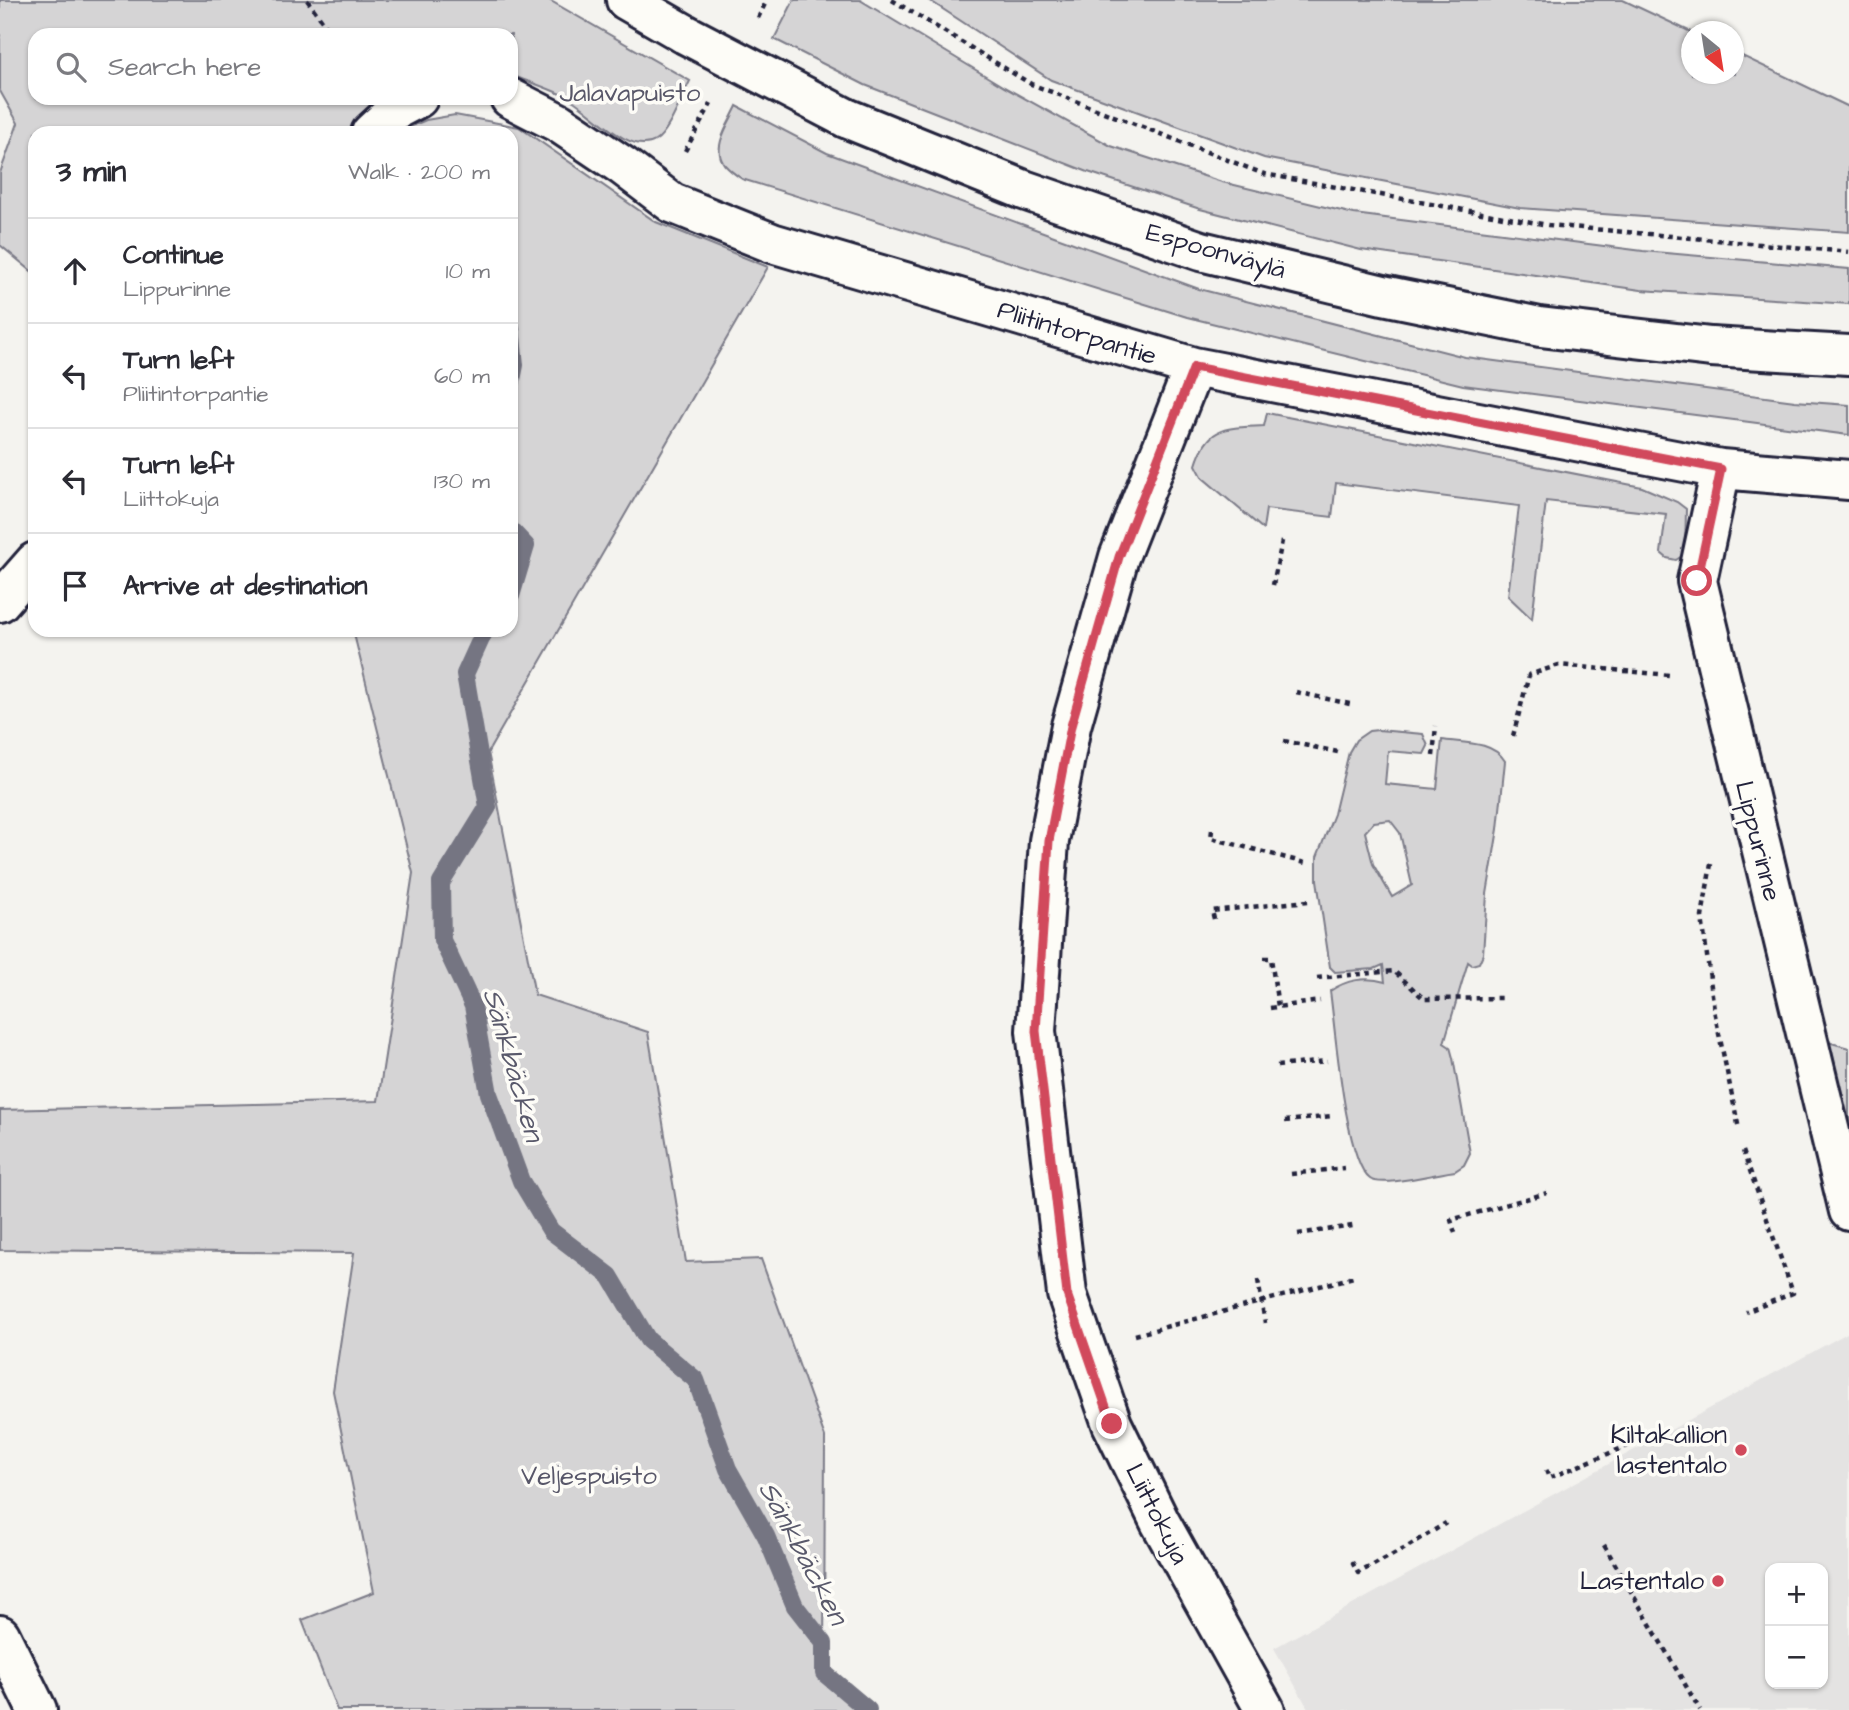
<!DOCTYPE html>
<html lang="en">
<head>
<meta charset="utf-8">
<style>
	:root { --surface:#fff; --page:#f7f7f7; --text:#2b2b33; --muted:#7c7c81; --line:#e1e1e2 }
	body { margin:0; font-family:"Architects Daughter",sans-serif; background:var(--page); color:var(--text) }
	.controls { position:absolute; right:21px; bottom:21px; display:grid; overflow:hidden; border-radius:14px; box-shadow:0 2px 5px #0004 }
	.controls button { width:63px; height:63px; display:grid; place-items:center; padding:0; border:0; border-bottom:2px solid var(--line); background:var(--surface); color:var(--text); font:35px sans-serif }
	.compass { position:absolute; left:1681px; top:21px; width:63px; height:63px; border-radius:50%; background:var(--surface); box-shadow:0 2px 5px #0004; rotate:150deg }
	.stop { position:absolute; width:21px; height:21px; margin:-16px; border:5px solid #d1495b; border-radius:50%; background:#fff }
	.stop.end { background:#d1495b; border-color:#fff; box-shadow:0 2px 7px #0008 }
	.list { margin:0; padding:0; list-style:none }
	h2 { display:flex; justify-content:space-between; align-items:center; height:91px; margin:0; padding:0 28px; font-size:30px }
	h2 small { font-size:23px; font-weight:400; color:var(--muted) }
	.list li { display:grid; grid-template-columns:46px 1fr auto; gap:21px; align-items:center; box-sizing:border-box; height:105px; padding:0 28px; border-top:2px solid var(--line) }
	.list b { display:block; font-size:26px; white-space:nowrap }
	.list p { margin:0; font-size:23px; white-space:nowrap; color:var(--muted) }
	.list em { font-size:23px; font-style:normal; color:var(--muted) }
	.icon { flex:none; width:38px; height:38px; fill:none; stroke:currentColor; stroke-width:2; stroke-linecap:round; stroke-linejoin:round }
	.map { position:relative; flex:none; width:1849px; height:1710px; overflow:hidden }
	.search { position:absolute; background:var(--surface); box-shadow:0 2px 5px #0004; left:28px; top:28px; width:490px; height:77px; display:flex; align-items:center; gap:18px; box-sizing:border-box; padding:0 24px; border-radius:21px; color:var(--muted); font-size:26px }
	.panel { position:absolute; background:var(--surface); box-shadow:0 2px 5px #0004; left:28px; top:126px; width:490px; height:511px; border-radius:21px }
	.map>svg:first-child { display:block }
</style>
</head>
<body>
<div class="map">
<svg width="1849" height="1710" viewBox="0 0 1849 1710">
	<rect width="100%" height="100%" fill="#f4f3ef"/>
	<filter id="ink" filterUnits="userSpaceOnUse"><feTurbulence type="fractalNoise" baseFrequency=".0143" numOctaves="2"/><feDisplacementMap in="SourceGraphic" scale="14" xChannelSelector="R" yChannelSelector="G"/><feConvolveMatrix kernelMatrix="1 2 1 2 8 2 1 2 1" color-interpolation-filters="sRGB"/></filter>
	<g filter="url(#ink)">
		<!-- built -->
		<path fill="#e4e3e2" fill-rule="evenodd" d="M 1849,1332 L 1849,1710 L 1309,1710 L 1274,1648 ZM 1770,1568 L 1823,1568 L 1823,1684 L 1770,1684 Z"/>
		<!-- green -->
		<path fill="#d5d4d5" stroke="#7c7b88" stroke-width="2" fill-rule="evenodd" d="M 0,0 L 549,0 L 690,81 C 682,96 669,133 655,141 C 630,156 592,112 572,100 C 553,89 531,83 511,75 L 511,35 L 35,35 L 35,98 L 386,98 L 350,133 L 35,133 L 35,274 L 0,245 L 0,173 L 18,123 L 0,91 Z
			M 794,0 L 860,0 L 1004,87 L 1111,146 L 1222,182 L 1354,214 L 1643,251 L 1849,269 L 1849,304 L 1641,290 L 1361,250 L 1200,209 L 1088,172 L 865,85 L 774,39 Z
			M 929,0 L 1623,0 L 1691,32 L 1692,74 L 1734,74 L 1734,52 L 1849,107 L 1849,232 L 1520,208 L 1264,158 L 1051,80 Z
			M 737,106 L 827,153 L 1199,289 L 1465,357 L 1795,401 L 1849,405 L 1849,435 L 1463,385 L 1187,317 L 742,179 C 736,175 729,170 724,164 C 711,147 730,122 737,106 Z
			M 455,115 L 519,127 L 656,222 L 768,267 L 488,752 L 535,995 L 648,1032 L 686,1262 L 761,1259 L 825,1437 L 824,1673 L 868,1710 L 337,1710 L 302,1620 L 374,1592 L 333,1391 L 354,1253 L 0,1250 L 0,1110 L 378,1101 L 413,873 L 353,630 L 511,630 L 511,133 L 396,133 L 426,120 Z
			M 1267,413 L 1642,487 L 1677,502 L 1686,509 L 1685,554 L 1676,560 L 1667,558 L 1661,553 L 1666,514 L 1546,501 L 1532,619 L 1508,596 L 1519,506 L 1336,483 L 1332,517 L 1266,509 L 1263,529 L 1203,478 L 1196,465 C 1208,425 1226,428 1264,426 Z
			M 1378,730 L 1423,734 L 1428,746 L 1424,754 L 1388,751 L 1385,784 L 1437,789 L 1442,740 C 1463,743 1493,741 1505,761 L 1498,829 L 1487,894 L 1483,954 L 1479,963 L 1472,965 L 1468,962 L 1444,1043 L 1450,1047 L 1453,1058 L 1470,1153 L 1464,1165 L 1455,1171 C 1438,1173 1382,1188 1370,1179 C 1345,1161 1335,1026 1330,991 C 1346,980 1366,976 1385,982 L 1383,965 L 1374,969 L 1335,972 L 1330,967 L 1317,880 L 1317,857 L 1334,814 L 1349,752 L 1356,740 L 1369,731 ZM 1390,820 L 1400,833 L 1412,885 L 1392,897 L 1373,864 L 1365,832 L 1374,822 Z
			M 1821,1040 L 1849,1048 L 1849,1139 Z"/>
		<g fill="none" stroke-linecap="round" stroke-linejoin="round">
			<!-- stream -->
			<path stroke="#757582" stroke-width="18" d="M 511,328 L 515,365 L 511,385
				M 511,530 L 526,546 L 511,596
				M 485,630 L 465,674 L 488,807 L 441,883 L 442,940 L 473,1006 L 489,1094 L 521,1181 L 551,1231 L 610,1276 L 648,1340 L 696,1380 L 728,1469 L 766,1536 L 795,1606 L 824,1643 L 824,1673 L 868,1710"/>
			<!-- minor casing -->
			<g stroke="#22223b" stroke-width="44">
				<path id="minor" d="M 510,98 L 559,123 L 623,166 L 672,203 L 772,243 L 1194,367 L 1721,469 L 1849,480
					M 371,133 L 397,109 L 418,98
					M 1194,367 L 1119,557 L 1071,726 L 1049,841 L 1036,1031 L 1067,1294 L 1112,1424 L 1160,1522 L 1265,1710
					M 1721,469 L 1697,581 L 1849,1211
					M 0,602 L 35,562
					M 0,1635 L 37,1710"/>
			</g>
			<!-- primary casing -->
			<g stroke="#22223b" stroke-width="44">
				<path id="primary" d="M 626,0 L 685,34
					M 846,118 L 1024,190 L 1201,251 L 1383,295 L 1540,327 L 1711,347 L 1849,355"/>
			</g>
			<!-- path -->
			<path stroke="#22223b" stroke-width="4.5" stroke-dasharray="5 5" stroke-linecap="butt" d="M 307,0 L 333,35
				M 892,0 L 1031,84 L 1264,174 L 1548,225 L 1849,252
				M 758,18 L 767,0
				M 685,151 L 711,104
				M 1273,585 L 1282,541
				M 1296,692 L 1350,704
				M 1513,736 L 1529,675 L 1559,665 L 1669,675
				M 1284,741 L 1338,752
				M 1433,756 L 1436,726
				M 1212,830 L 1211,838 L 1309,864
				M 1711,864 L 1702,917 L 1714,1010 L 1739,1129
				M 1214,919 L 1212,911 L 1308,901
				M 1264,958 L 1271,958 L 1278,1007
				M 1317,978 L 1394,971 L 1424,999 L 1504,998
				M 1270,1008 L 1320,1001
				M 1277,1066 L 1327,1061
				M 1285,1121 L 1333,1116
				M 1743,1151 L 1793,1293 L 1746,1312
				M 1291,1174 L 1344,1168
				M 1455,1233 L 1451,1220 L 1547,1193
				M 1298,1234 L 1353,1226
				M 1258,1280 L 1265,1323
				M 1135,1335 L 1354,1277
				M 1546,1470 L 1549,1478 L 1637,1442
				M 1604,1545 L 1700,1710
				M 1352,1562 L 1358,1573 L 1404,1549 L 1446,1523"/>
			<!-- minor -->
			<use href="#minor" stroke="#fdfcf7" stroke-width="38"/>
			<!-- primary -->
			<use href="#primary" stroke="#fdfcf7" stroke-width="38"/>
			<!-- primary-bridge casing -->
			<g stroke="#22223b" stroke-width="44" stroke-linecap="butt">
				<path id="primary-bridge" d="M 685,34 L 846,118"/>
			</g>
			<!-- primary-bridge -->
			<use href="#primary-bridge" stroke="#fdfcf7" stroke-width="38"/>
		</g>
	</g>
	<g fill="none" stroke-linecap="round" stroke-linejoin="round" filter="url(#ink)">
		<!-- route -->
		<path stroke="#d1495b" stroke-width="9" d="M 1112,1424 L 1067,1294 L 1036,1031 L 1049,841 L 1071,726 L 1119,557 L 1194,367 L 1721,469 L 1697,581"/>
	</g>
	<!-- markers -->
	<g fill="#d1495b" stroke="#fdfcf7" stroke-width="2.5">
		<circle cx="1741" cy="1450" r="7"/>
		<circle cx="1718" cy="1581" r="7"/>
	</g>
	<g text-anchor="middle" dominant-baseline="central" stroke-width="7" stroke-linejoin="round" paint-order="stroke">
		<!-- park labels -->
		<g font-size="26" fill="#585769" stroke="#fdfcf7">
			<text x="630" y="93">Jalavapuisto</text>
			<text x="589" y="1476">Veljespuisto</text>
		</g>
		<!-- street labels -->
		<g font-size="26" fill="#22223b" stroke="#fdfcf7">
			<text transform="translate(1216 251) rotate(16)">Espoonväylä</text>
			<text transform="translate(1077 333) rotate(17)">Pliitintorpantie</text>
			<text transform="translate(1758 841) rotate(76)">Lippurinne</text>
			<text transform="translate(1157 1514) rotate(63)">Liittokuja</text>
		</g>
		<!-- poi labels -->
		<g font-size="26" fill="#22223b" stroke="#fdfcf7" text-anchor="end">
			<text x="1727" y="1435">Kiltakallion<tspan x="1727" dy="30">lastentalo</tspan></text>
			<text x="1704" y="1581">Lastentalo</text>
		</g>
		<!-- water labels -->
		<g font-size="28" font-style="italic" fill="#59596b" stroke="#fdfcf7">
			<text transform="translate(513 1065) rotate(74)">Sänkbäcken</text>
			<text transform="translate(803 1553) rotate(62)">Sänkbäcken</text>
		</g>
	</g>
</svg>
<div class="controls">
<button>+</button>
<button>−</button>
</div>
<svg class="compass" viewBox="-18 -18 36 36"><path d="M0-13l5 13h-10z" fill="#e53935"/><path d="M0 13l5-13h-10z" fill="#7c7c81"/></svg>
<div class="stop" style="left:1697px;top:581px"></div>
<div class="stop end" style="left:1112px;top:1424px"></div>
<div class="search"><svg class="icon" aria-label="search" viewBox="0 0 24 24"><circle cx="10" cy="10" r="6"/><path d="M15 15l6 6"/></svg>Search here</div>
<section class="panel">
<h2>3 min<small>Walk · 200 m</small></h2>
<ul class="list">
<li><svg class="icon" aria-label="ahead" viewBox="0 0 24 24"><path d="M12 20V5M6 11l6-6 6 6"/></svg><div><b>Continue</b><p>Lippurinne</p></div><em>10 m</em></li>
<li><svg class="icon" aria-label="left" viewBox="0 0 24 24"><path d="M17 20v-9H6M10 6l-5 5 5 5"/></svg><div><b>Turn left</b><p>Pliitintorpantie</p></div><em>60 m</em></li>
<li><svg class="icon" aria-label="left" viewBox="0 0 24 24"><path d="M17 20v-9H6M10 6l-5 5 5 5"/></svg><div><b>Turn left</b><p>Liittokuja</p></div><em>130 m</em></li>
<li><svg class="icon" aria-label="arrive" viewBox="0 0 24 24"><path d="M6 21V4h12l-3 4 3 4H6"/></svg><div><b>Arrive at destination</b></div></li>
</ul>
</section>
</div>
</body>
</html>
